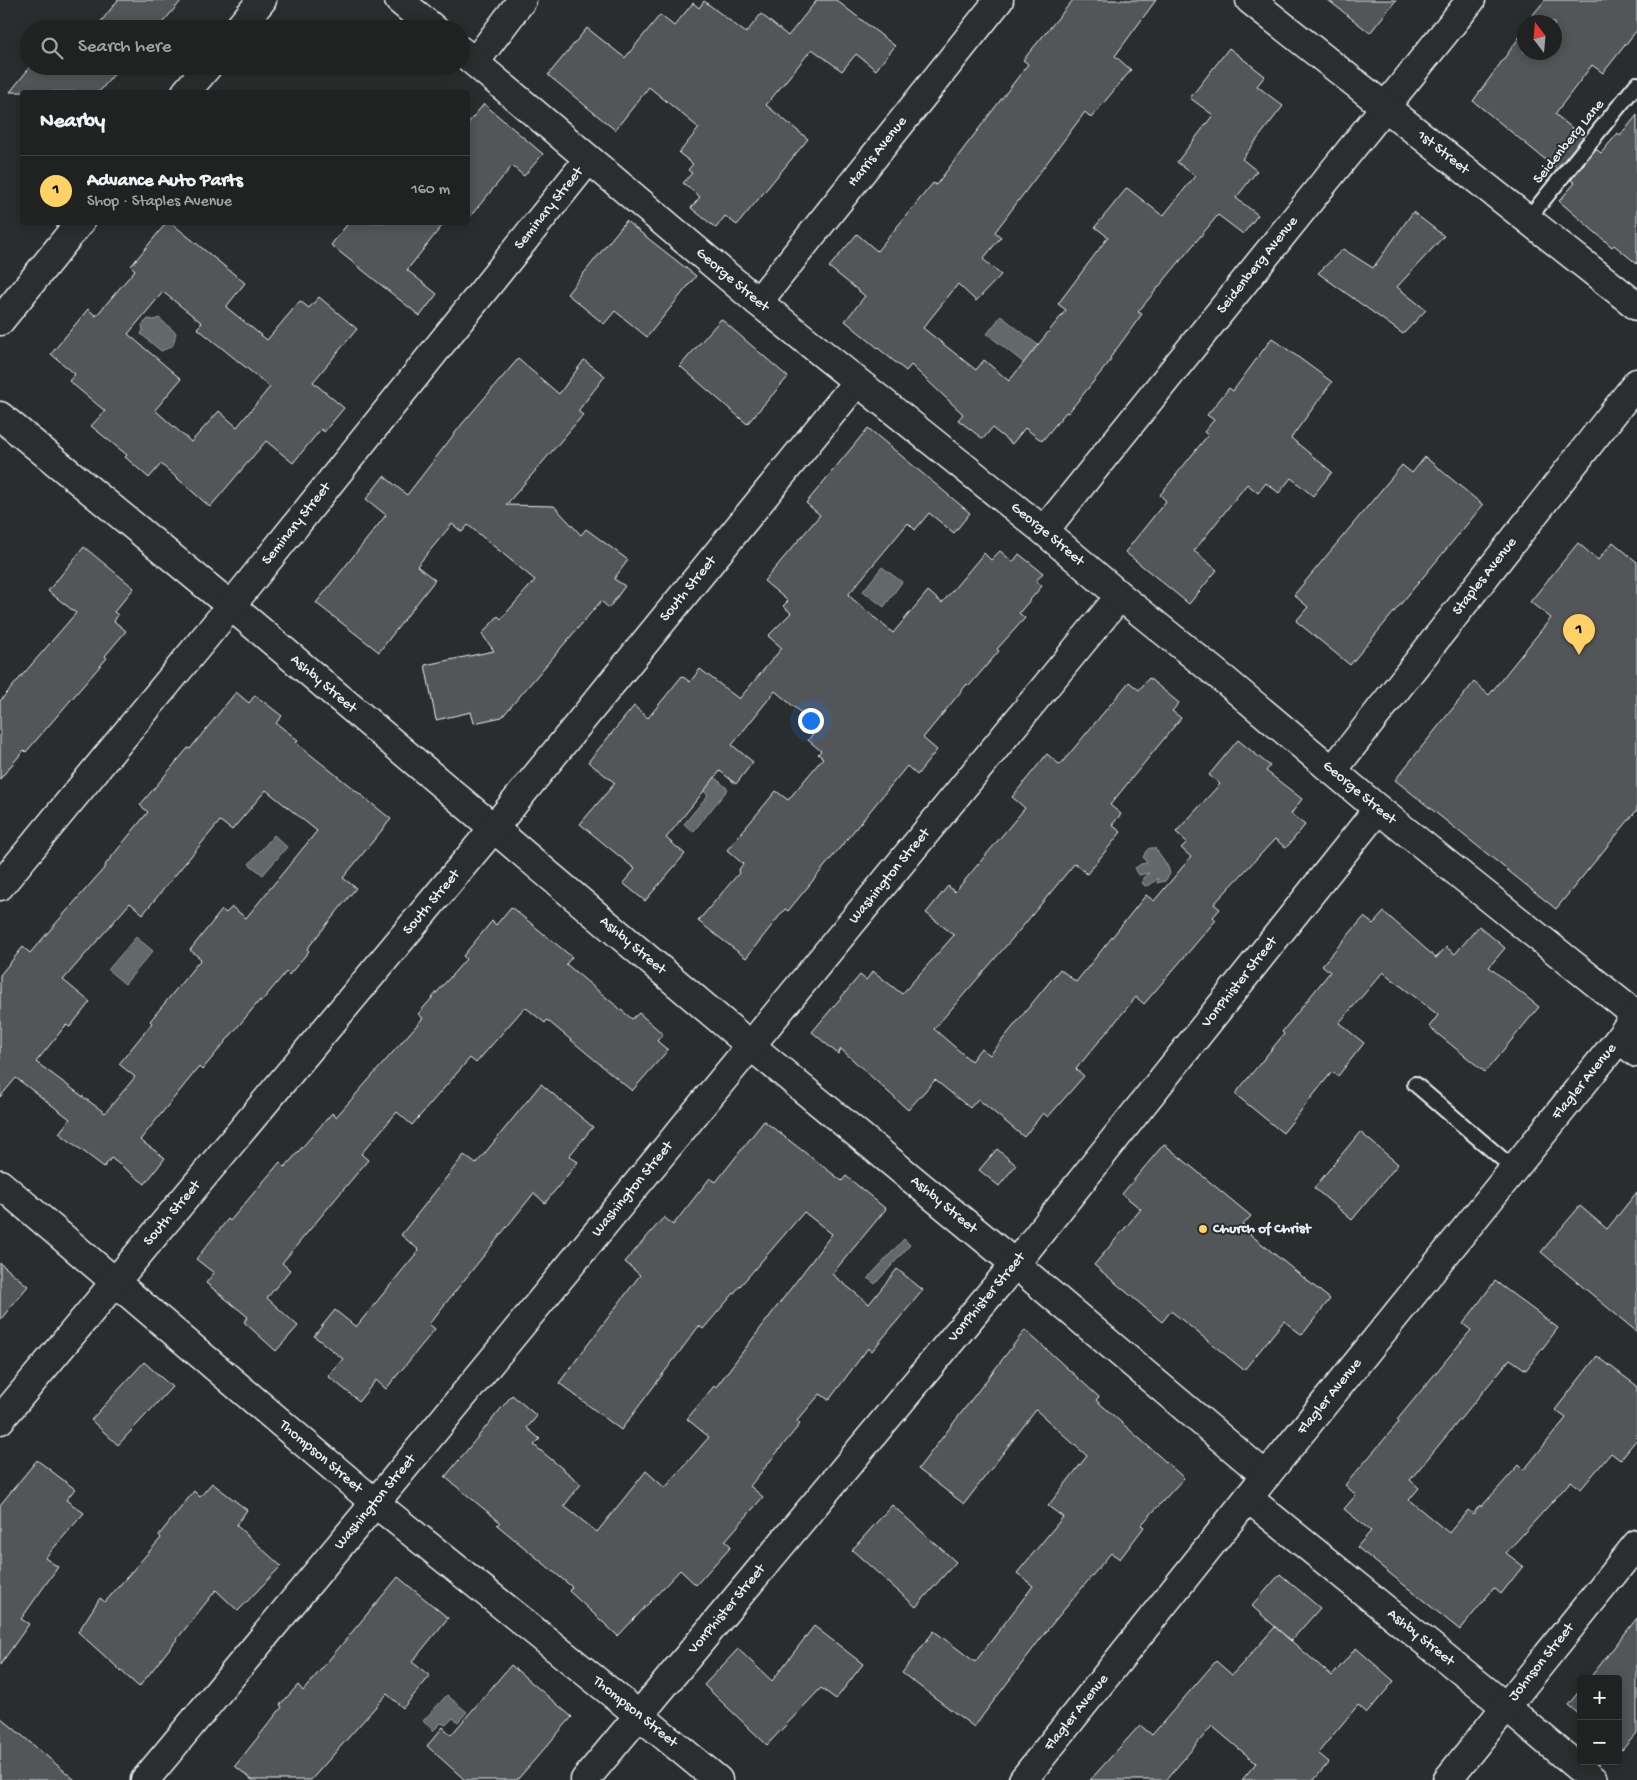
<!DOCTYPE html>
<html lang="en">
<head>
<meta charset="utf-8">
<style>
	:root { --surface:#202222; --page:#282a2a; --text:#f1f3f6; --muted:#a2a4a5; --line:#3d3f40; --accent:#ffd166 }
	body { margin:0; font-family:"Gochi Hand",sans-serif; background:var(--page); color:var(--text) }
	.controls { position:absolute; right:15px; bottom:15px; display:grid; overflow:hidden; border-radius:5px; box-shadow:0 2px 12px #0003 }
	.controls button { width:45px; height:45px; display:grid; place-items:center; padding:0; border:0; border-bottom:1px solid var(--line); background:var(--surface); color:var(--text); font:25px sans-serif }
	.compass { position:absolute; left:1517px; top:15px; width:45px; height:45px; border-radius:50%; background:var(--surface); box-shadow:0 2px 12px #0003; rotate:344deg }
	.you { position:absolute; left:810px; top:720px; width:18px; height:18px; margin:-12px; border:4px solid #fff; border-radius:50%; background:#1a73e8; box-shadow:0 0 0 8px #1a73e833 }
	.badge { display:grid; place-items:center; width:32px; height:32px; border-radius:50%; background:var(--accent); color:#111; font-size:16px; font-weight:700 }
	.pin { position:absolute; translate:-50% -41px; filter:drop-shadow(0 1px 2px #0008) }
	.pin::after { content:''; position:absolute; top:26px; width:18px; height:15px; background:inherit; clip-path:polygon(0 0,100% 0,50% 100%) }
	.list { margin:0; padding:0; list-style:none }
	h2 { display:flex; justify-content:space-between; align-items:center; height:65px; margin:0; padding:0 20px; font-size:21px }
	h2 small { font-size:16px; font-weight:400; color:var(--muted) }
	.list li { display:grid; grid-template-columns:32px 1fr auto; gap:15px; align-items:center; box-sizing:border-box; height:70px; padding:0 20px; border-top:1px solid var(--line) }
	.list b { display:block; font-size:19px; white-space:nowrap }
	.list p { margin:0; font-size:16px; white-space:nowrap; color:var(--muted) }
	.list em { font-size:16px; font-style:normal; color:var(--muted) }
	.icon { flex:none; width:28px; height:28px; fill:none; stroke:currentColor; stroke-width:2; stroke-linecap:round; stroke-linejoin:round }
	.map { position:relative; flex:none; width:1637px; height:1780px; overflow:hidden }
	.search { position:absolute; background:var(--surface); box-shadow:0 2px 12px #0003; left:20px; top:20px; width:450px; height:55px; display:flex; align-items:center; gap:12px; box-sizing:border-box; padding:0 18px; border-radius:28px; color:var(--muted); font-size:19px }
	.panel { position:absolute; background:var(--surface); box-shadow:0 2px 12px #0003; left:20px; top:90px; width:450px; height:135px; border-radius:5px }
	.map>svg:first-child { display:block }
</style>
</head>
<body>
<div class="map">
<svg width="1637" height="1780" viewBox="0 0 1637 1780">
	<rect width="100%" height="100%" fill="#2a2d2e"/>
	<filter id="ink" filterUnits="userSpaceOnUse"><feTurbulence type="fractalNoise" baseFrequency=".02" numOctaves="2"/><feDisplacementMap in="SourceGraphic" scale="10" xChannelSelector="R" yChannelSelector="G"/><feConvolveMatrix kernelMatrix="1 2 1 2 8 2 1 2 1" color-interpolation-filters="sRGB"/></filter>
	<g filter="url(#ink)">
		<!-- water -->
		<path fill="#63686b" stroke="#989fa3" d="M 1001,316 L 1038,345 L 1024,363 L 987,334 Z
			M 159,318 L 176,333 C 172,348 176,345 161,351 L 141,334 L 143,330 L 142,325 L 148,319 L 154,320 Z
			M 882,567 L 902,582 L 884,607 L 863,591 Z
			M 713,776 L 728,789 L 693,832 L 684,824 L 708,795 L 697,785 Z
			M 274,835 L 287,847 L 263,875 L 249,864 Z
			M 1151,848 L 1155,848 C 1161,857 1168,863 1170,874 L 1165,881 L 1157,883 L 1158,878 L 1150,885 L 1145,886 L 1142,883 L 1143,878 L 1149,873 L 1139,875 L 1135,868 L 1141,864 L 1147,863 L 1143,857 L 1148,849 Z
			M 136,937 L 153,951 L 125,984 L 108,970 Z
			M 904,1239 L 910,1245 L 875,1284 L 868,1278 Z
			M 447,1695 L 467,1712 L 458,1722 L 453,1718 L 446,1725 L 441,1723 L 433,1731 L 423,1721 Z"/>
		<!-- building -->
		<path fill="#535759" stroke="#e8f1f8" fill-rule="evenodd" d="M 118,0 L 182,0 L 157,29 L 95,29 Z
			M 817,0 L 836,0 L 895,46 L 876,70 L 856,54 L 842,71 L 812,49 L 766,105 L 808,139 L 737,225 L 725,216 L 716,228 L 691,208 L 700,197 L 683,183 L 692,173 L 688,170 L 693,164 L 679,153 L 699,128 L 649,87 L 615,130 L 548,75 L 587,28 L 625,58 L 660,15 L 674,26 L 693,3 L 699,8 L 704,1 L 746,33 L 761,14 L 788,36 Z
			M 1073,0 L 1156,0 L 1115,56 L 1131,70 L 1091,118 L 1085,112 L 995,232 L 1001,237 L 983,259 L 1001,275 L 976,301 L 958,284 L 923,328 L 976,370 L 984,360 L 1009,381 L 1066,310 L 1058,304 L 1108,237 L 1095,227 L 1127,188 L 1163,216 L 1195,176 L 1177,162 L 1213,115 L 1190,98 L 1229,48 L 1265,76 L 1257,86 L 1283,106 L 1242,159 L 1257,171 L 1236,198 L 1258,215 L 1243,234 L 1218,215 L 1138,312 L 1142,314 L 1110,358 L 1111,360 L 1068,413 L 1066,412 L 1042,441 L 1025,428 L 1012,444 L 992,428 L 983,439 L 958,420 L 963,414 L 911,365 L 906,371 L 845,321 L 865,296 L 829,267 L 857,234 L 877,251 L 933,183 L 936,185 L 1028,64 L 1023,60 Z
			M 1328,0 L 1396,0 L 1370,33 Z
			M 1545,0 L 1637,0 L 1637,30 L 1603,73 L 1592,65 L 1555,114 L 1583,137 L 1557,169 L 1473,101 L 1524,31 L 1524,52 L 1554,52 L 1554,22 L 1531,22 L 1534,19 L 1531,17 Z
			M 31,66 L 121,66 L 99,92 L 10,92 Z
			M 484,104 L 543,154 L 524,176 L 512,166 L 468,219 L 468,123 Z
			M 1637,115 L 1637,264 L 1614,245 L 1612,247 L 1559,201 L 1575,183 L 1571,180 L 1596,149 L 1601,153 L 1618,133 L 1620,136 Z
			M 1413,212 L 1444,236 L 1397,287 L 1426,310 L 1403,334 L 1318,273 L 1343,249 L 1373,268 Z
			M 626,221 L 696,276 L 647,337 L 615,311 L 604,324 L 567,294 Z
			M 167,222 L 170,222 L 245,283 L 226,307 L 267,340 L 300,301 L 309,308 L 319,297 L 357,329 L 313,382 L 344,408 L 324,432 L 321,429 L 293,463 L 266,441 L 210,507 L 161,464 L 149,478 L 125,457 L 127,455 L 91,426 L 105,411 L 69,381 L 75,374 L 51,354 L 88,309 L 96,316 L 135,270 L 131,266 ZM 163,292 L 202,323 L 197,328 L 270,387 L 237,427 L 219,411 L 191,442 L 155,410 L 181,379 L 128,334 Z
			M 349,222 L 445,222 L 407,270 L 437,294 L 420,316 L 331,245 Z
			M 721,319 L 788,377 L 747,424 L 680,366 Z
			M 1272,338 L 1332,382 L 1291,438 L 1332,472 L 1313,496 L 1291,478 L 1279,493 L 1266,483 L 1258,493 L 1247,484 L 1194,551 L 1217,570 L 1189,604 L 1125,552 L 1166,501 L 1160,495 L 1208,435 L 1204,432 L 1214,420 L 1207,415 L 1229,388 L 1233,391 Z
			M 518,359 L 559,394 L 584,360 L 605,376 L 578,411 L 583,415 L 506,505 L 554,506 L 581,535 L 586,529 L 628,560 L 614,579 L 625,586 L 609,608 L 601,601 L 502,717 L 474,723 L 471,712 L 436,720 L 425,665 L 494,651 L 482,634 L 498,616 L 501,619 L 535,580 L 468,525 L 462,532 L 452,524 L 417,566 L 435,580 L 379,652 L 316,603 L 386,515 L 366,499 L 384,476 L 407,495 L 462,424 Z
			M 868,428 L 970,513 L 954,533 L 929,513 L 915,530 L 908,523 L 848,595 L 893,633 L 928,591 L 942,603 L 984,553 L 991,560 L 1000,551 L 1013,562 L 1019,554 L 1043,573 L 1036,581 L 1042,586 L 1019,613 L 1025,618 L 997,649 L 999,651 L 969,686 L 967,684 L 923,738 L 937,750 L 917,775 L 907,766 L 788,911 L 785,909 L 746,958 L 698,921 L 739,873 L 738,871 L 743,864 L 727,850 L 776,791 L 788,800 L 823,758 L 818,754 L 821,751 L 808,740 L 818,727 L 775,691 L 732,745 L 753,762 L 736,784 L 720,771 L 666,838 L 685,854 L 645,901 L 623,883 L 635,869 L 580,824 L 615,783 L 588,762 L 634,706 L 648,718 L 682,676 L 690,682 L 700,669 L 739,699 L 782,648 L 768,636 L 791,613 L 783,606 L 788,601 L 764,581 L 820,515 L 806,503 Z
			M 1425,457 L 1483,505 L 1350,665 L 1296,621 L 1308,607 L 1294,595 L 1402,465 L 1412,473 Z
			M 1613,542 L 1637,562 L 1637,810 L 1556,909 L 1395,780 L 1474,682 L 1489,695 L 1551,618 L 1530,602 L 1578,543 L 1598,560 Z
			M 84,547 L 134,588 L 114,612 L 118,615 L 114,621 L 126,631 L 105,656 L 107,658 L 26,752 L 24,750 L 0,779 L 0,701 L 76,613 L 48,591 Z
			M 1149,678 L 1179,703 L 1172,711 L 1181,718 L 1110,805 L 1121,814 L 1112,825 L 1121,832 L 1087,874 L 1075,863 L 1018,932 L 934,1029 L 971,1061 L 981,1048 L 990,1055 L 1060,969 L 1076,982 L 1146,895 L 1154,901 L 1191,857 L 1181,848 L 1187,842 L 1176,832 L 1220,784 L 1209,775 L 1238,740 L 1270,766 L 1266,771 L 1302,799 L 1291,814 L 1305,825 L 1286,848 L 1275,839 L 1214,904 L 1220,909 L 1213,917 L 1216,920 L 1144,1004 L 1136,997 L 1076,1069 L 1084,1076 L 1048,1117 L 1043,1113 L 1024,1137 L 978,1099 L 970,1108 L 935,1080 L 908,1110 L 841,1049 L 838,1054 L 812,1032 L 860,975 L 866,980 L 873,971 L 902,994 L 954,935 L 926,913 L 948,886 L 955,892 L 1025,808 L 1012,797 L 1047,754 L 1060,765 L 1129,682 L 1139,690 Z
			M 236,692 L 249,703 L 255,695 L 282,716 L 276,723 L 298,740 L 296,743 L 391,819 L 343,878 L 356,888 L 307,949 L 309,951 L 289,975 L 286,972 L 261,1002 L 260,1000 L 202,1070 L 199,1067 L 140,1140 L 165,1158 L 145,1184 L 111,1158 L 104,1167 L 59,1133 L 70,1119 L 16,1078 L 0,1097 L 0,975 L 23,947 L 30,953 L 106,866 L 105,865 L 148,812 L 140,805 L 188,748 L 190,749 ZM 266,790 L 317,831 L 246,918 L 232,907 L 226,913 L 222,910 L 190,950 L 201,959 L 150,1021 L 152,1023 L 119,1064 L 135,1077 L 105,1113 L 36,1062 L 66,1025 L 70,1027 L 90,1002 L 63,980 L 130,903 L 143,914 L 220,821 L 232,830 Z
			M 511,907 L 572,957 L 566,964 L 632,1019 L 639,1013 L 663,1034 L 657,1041 L 668,1050 L 632,1091 L 547,1020 L 545,1023 L 525,1007 L 476,1063 L 470,1058 L 412,1125 L 397,1112 L 361,1154 L 368,1160 L 282,1263 L 290,1270 L 267,1298 L 298,1326 L 276,1351 L 244,1322 L 248,1317 L 206,1283 L 214,1273 L 196,1259 L 228,1219 L 230,1221 L 280,1162 L 285,1167 L 332,1113 L 336,1117 L 423,1018 L 418,1014 L 466,959 L 463,956 L 492,921 L 496,925 Z
			M 1384,912 L 1436,958 L 1446,947 L 1455,954 L 1479,926 L 1505,948 L 1489,967 L 1539,1007 L 1485,1072 L 1429,1027 L 1438,1015 L 1383,972 L 1339,1023 L 1364,1043 L 1338,1076 L 1332,1072 L 1283,1133 L 1235,1094 L 1284,1034 L 1282,1032 L 1330,972 L 1322,965 L 1364,917 L 1373,924 Z
			M 541,1084 L 593,1127 L 569,1156 L 578,1162 L 545,1203 L 534,1193 L 429,1324 L 435,1329 L 386,1389 L 376,1380 L 359,1401 L 328,1376 L 343,1359 L 314,1336 L 335,1310 L 356,1327 L 419,1250 L 401,1235 L 464,1155 L 476,1164 Z
			M 764,1121 L 842,1181 L 846,1176 L 886,1209 L 832,1274 L 869,1304 L 897,1269 L 923,1290 L 872,1351 L 868,1348 L 829,1400 L 820,1394 L 797,1421 L 800,1424 L 750,1486 L 763,1497 L 725,1541 L 731,1546 L 696,1585 L 680,1570 L 618,1636 L 569,1591 L 572,1587 L 497,1525 L 500,1522 L 445,1477 L 512,1395 L 537,1416 L 527,1428 L 540,1439 L 534,1445 L 581,1484 L 564,1506 L 597,1532 L 646,1471 L 665,1488 L 709,1437 L 687,1419 L 714,1386 L 716,1387 L 832,1234 L 804,1212 L 703,1329 L 699,1326 L 621,1430 L 559,1383 L 640,1275 L 625,1262 L 664,1217 L 673,1225 L 710,1178 L 716,1182 Z
			M 1360,1132 L 1398,1164 L 1352,1220 L 1314,1188 Z
			M 1164,1144 L 1251,1216 L 1241,1227 L 1330,1299 L 1302,1335 L 1284,1321 L 1244,1370 L 1171,1311 L 1162,1322 L 1094,1265 L 1141,1209 L 1122,1194 Z
			M 997,1149 L 1016,1165 L 999,1186 L 979,1170 Z
			M 1637,1192 L 1637,1332 L 1541,1252 L 1580,1206 L 1607,1229 Z
			M 0,1263 L 28,1286 L 0,1320 Z
			M 1495,1281 L 1558,1328 L 1526,1370 L 1510,1359 L 1410,1480 L 1419,1488 L 1409,1500 L 1449,1533 L 1468,1510 L 1473,1514 L 1480,1505 L 1481,1507 L 1519,1465 L 1524,1470 L 1566,1418 L 1555,1410 L 1597,1356 L 1637,1386 L 1637,1439 L 1620,1460 L 1611,1453 L 1581,1489 L 1571,1481 L 1506,1553 L 1523,1566 L 1501,1594 L 1494,1588 L 1460,1630 L 1357,1547 L 1371,1531 L 1344,1509 L 1356,1495 L 1345,1485 L 1399,1422 L 1397,1420 L 1471,1330 L 1463,1324 Z
			M 1025,1330 L 1099,1397 L 1096,1400 L 1184,1478 L 1141,1525 L 1144,1527 L 1120,1559 L 1111,1553 L 1048,1629 L 974,1727 L 902,1673 L 934,1631 L 975,1662 L 1033,1586 L 1017,1573 L 1063,1517 L 1048,1506 L 1087,1456 L 1036,1410 L 964,1504 L 918,1469 Z
			M 144,1362 L 172,1387 L 118,1445 L 91,1420 Z
			M 37,1460 L 75,1489 L 66,1500 L 84,1513 L 45,1558 L 58,1567 L 21,1619 L 29,1624 L 0,1665 L 0,1505 Z
			M 212,1483 L 247,1510 L 236,1525 L 281,1566 L 238,1611 L 216,1590 L 139,1687 L 78,1632 L 100,1598 L 105,1602 L 161,1538 L 159,1535 L 194,1491 L 200,1497 Z
			M 892,1505 L 956,1562 L 916,1607 L 852,1550 Z
			M 1280,1574 L 1320,1608 L 1291,1641 L 1252,1606 Z
			M 398,1577 L 448,1618 L 412,1662 L 430,1676 L 403,1708 L 387,1694 L 311,1780 L 252,1780 L 235,1766 L 282,1707 L 280,1705 L 298,1685 L 303,1691 Z
			M 1637,1618 L 1637,1733 L 1622,1750 L 1618,1747 L 1618,1679 L 1589,1679 Z
			M 814,1626 L 863,1664 L 836,1699 L 821,1688 L 767,1745 L 704,1685 L 738,1649 L 772,1681 Z
			M 1275,1627 L 1332,1676 L 1356,1648 L 1394,1681 L 1367,1713 L 1358,1705 L 1318,1753 L 1329,1762 L 1314,1780 L 1242,1780 L 1256,1763 L 1212,1726 L 1166,1780 L 1090,1780 L 1140,1725 L 1152,1735 L 1216,1661 L 1232,1675 Z
			M 511,1665 L 572,1717 L 517,1780 L 465,1780 L 427,1746 L 443,1727 L 451,1735 Z
			M 1581,1689 L 1581,1716 L 1568,1705 Z
			M 0,1717 L 75,1780 L 0,1780 Z"/>
		<g fill="none" stroke-linecap="round" stroke-linejoin="round">
			<!-- lane casing -->
			<g stroke="#e8f1f8" stroke-width="18">
				<path id="lane" d="M 1527,220 L 1637,84
					M 1415,1084 L 1514,1169"/>
			</g>
			<!-- street casing -->
			<g stroke="#e8f1f8" stroke-width="31">
				<g id="street">
					<path d="M 475,62 L 522,0"/>
					<path id="s1" d="M 758,302 L 999,0"/>
					<path id="s2" d="M 0,416 L 231,606 L 751,1046 L 1015,1264 L 1266,1476"/>
					<path id="s3" d="M 1044,531 L 1471,0"/>
					<path id="s4" d="M 1333,770 L 1637,383"/>
					<path id="s5" d="M 0,886 L 231,606 L 588,160"/>
					<path d="M 1619,1039 L 1637,1053"/>
					<path id="s6" d="M 0,1184 L 375,1503 L 639,1715 L 718,1780"/>
					<path id="s7" d="M 0,1420 L 493,829 L 857,382"/>
					<path id="s8" d="M 1248,1498 L 1506,1707 L 1593,1780"/>
					<path id="s9" d="M 145,1780 L 375,1503 L 1120,596"/>
					<path id="s10" d="M 585,1780 L 1015,1264 L 1378,809"/>
					<path id="s11" d="M 1447,1780 L 1637,1544"/>
				</g>
			</g>
			<!-- secondary casing -->
			<g stroke="#e8f1f8" stroke-width="31">
				<g id="secondary">
					<path d="M 399,0 L 434,29"/>
					<path id="s12" d="M 1250,0 L 1637,306"/>
					<path d="M 238,29 L 262,0"/>
					<path id="s13" d="M 461,51 L 758,302 L 1044,531 L 1120,596 L 1227,682 L 1378,809 L 1636,1015"/>
					<path d="M 186,92 L 208,66"/>
					<path d="M 0,321 L 80,222"/>
					<path id="s14" d="M 1023,1780 L 1248,1498 L 1619,1039 L 1637,1013"/>
				</g>
			</g>
			<!-- lane -->
			<use href="#lane" stroke="#2a2d2e" stroke-width="14"/>
			<!-- street -->
			<use href="#street" stroke="#2a2d2e" stroke-width="28"/>
			<!-- secondary -->
			<use href="#secondary" stroke="#2a2d2e" stroke-width="28"/>
		</g>
	</g>
	<!-- markers -->
	<circle fill="#ffd166" stroke="#2a2d2e" stroke-width="2" cx="1203" cy="1229" r="5"/>
	<g text-anchor="middle" dominant-baseline="central" stroke-width="4" stroke-linejoin="round" paint-order="stroke">
		<!-- street labels -->
		<g font-size="15" fill="#e8f1f8" stroke="#2a2d2e">
			<text transform="translate(1569 142) rotate(-51)">Seidenberg Lane</text>
			<text stroke="none"><textPath href="#s1" startOffset="192">Harris Avenue</textPath></text>
			<text stroke="none"><textPath href="#s12" startOffset="246">1st Street</textPath></text>
			<text stroke="none"><textPath href="#s5" startOffset="872">Seminary Street</textPath></text>
			<text stroke="none"><textPath href="#s3" startOffset="341">Seidenberg Avenue</textPath></text>
			<text stroke="none"><textPath href="#s13" startOffset="355">George Street</textPath></text>
			<text stroke="none"><textPath href="#s5" startOffset="468">Seminary Street</textPath></text>
			<text stroke="none"><textPath href="#s13" startOffset="760">George Street</textPath></text>
			<text stroke="none"><textPath href="#s4" startOffset="246">Staples Avenue</textPath></text>
			<text stroke="none"><textPath href="#s7" startOffset="1079">South Street</textPath></text>
			<text stroke="none"><textPath href="#s2" startOffset="420">Ashby Street</textPath></text>
			<text stroke="none"><textPath href="#s13" startOffset="1165">George Street</textPath></text>
			<text stroke="none"><textPath href="#s9" startOffset="1171">Washington Street</textPath></text>
			<text stroke="none"><textPath href="#s7" startOffset="674">South Street</textPath></text>
			<text stroke="none"><textPath href="#s2" startOffset="825">Ashby Street</textPath></text>
			<text stroke="none"><textPath href="#s10" startOffset="1032">VonPhister Street</textPath></text>
			<text stroke="none"><textPath href="#s14" startOffset="896">Flagler Avenue</textPath></text>
			<text stroke="none"><textPath href="#s9" startOffset="766">Washington Street</textPath></text>
			<text stroke="none"><textPath href="#s2" startOffset="1230">Ashby Street</textPath></text>
			<text stroke="none"><textPath href="#s7" startOffset="269">South Street</textPath></text>
			<text stroke="none"><textPath href="#s10" startOffset="628">VonPhister Street</textPath></text>
			<text stroke="none"><textPath href="#s14" startOffset="491">Flagler Avenue</textPath></text>
			<text stroke="none"><textPath href="#s6" startOffset="421">Thompson Street</textPath></text>
			<text stroke="none"><textPath href="#s9" startOffset="361">Washington Street</textPath></text>
			<text stroke="none"><textPath href="#s10" startOffset="222">VonPhister Street</textPath></text>
			<text stroke="none"><textPath href="#s8" startOffset="222">Ashby Street</textPath></text>
			<text stroke="none"><textPath href="#s11" startOffset="151">Johnson Street</textPath></text>
			<text stroke="none"><textPath href="#s6" startOffset="826">Thompson Street</textPath></text>
			<text stroke="none"><textPath href="#s14" startOffset="86">Flagler Avenue</textPath></text>
		</g>
		<!-- poi labels -->
		<g font-size="15" font-weight="bold" fill="#e8f1f8" stroke="#2a2d2e" text-anchor="start">
			<text x="1213" y="1229">Church of Christ</text>
		</g>
	</g>
</svg>
<div class="controls">
<button>+</button>
<button>−</button>
</div>
<svg class="compass" viewBox="-18 -18 36 36"><path d="M0-13l5 13h-10z" fill="#e53935"/><path d="M0 13l5-13h-10z" fill="#a2a4a5"/></svg>
<div class="you"></div>
<div class="pin badge" style="left:1579px;top:655px">1</div>
<div class="search"><svg class="icon" aria-label="search" viewBox="0 0 24 24"><circle cx="10" cy="10" r="6"/><path d="M15 15l6 6"/></svg>Search here</div>
<section class="panel">
<h2>Nearby<small></small></h2>
<ul class="list">
<li><span class="badge">1</span><div><b>Advance Auto Parts</b><p>Shop · Staples Avenue</p></div><em>160 m</em></li>
</ul>
</section>
</div>
</body>
</html>
